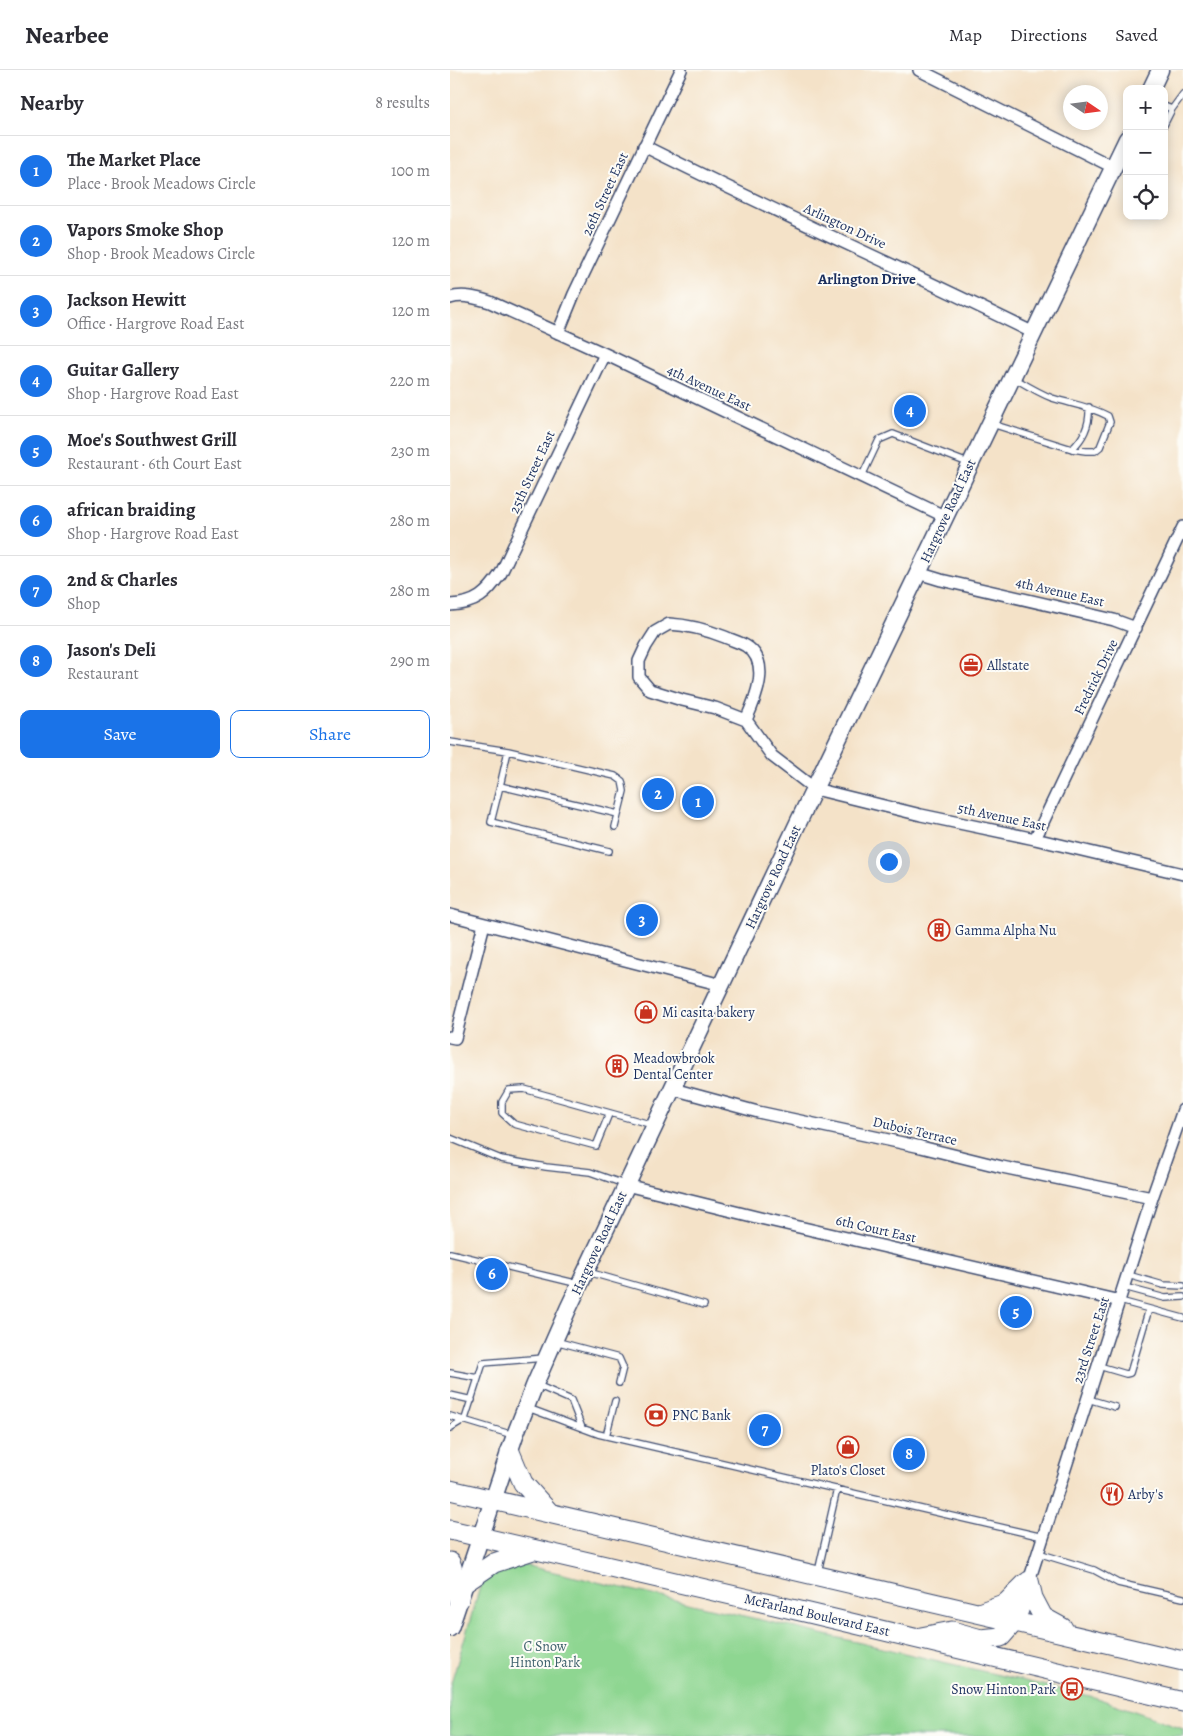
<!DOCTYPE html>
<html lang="en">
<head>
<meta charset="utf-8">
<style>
	:root { --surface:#fff; --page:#f7f7f7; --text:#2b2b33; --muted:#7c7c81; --line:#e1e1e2; --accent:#1a73e8 }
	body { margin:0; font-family:Alegreya,serif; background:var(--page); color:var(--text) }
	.controls { position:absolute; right:15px; top:15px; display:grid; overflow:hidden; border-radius:10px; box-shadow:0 2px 12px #0003 }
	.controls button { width:45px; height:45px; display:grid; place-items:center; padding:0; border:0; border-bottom:1px solid var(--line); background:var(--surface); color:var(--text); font:25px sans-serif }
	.compass { position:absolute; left:613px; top:15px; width:45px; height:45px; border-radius:50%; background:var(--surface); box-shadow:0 2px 12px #0003; rotate:103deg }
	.you { position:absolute; left:438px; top:791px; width:18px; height:18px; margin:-12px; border:4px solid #fff; border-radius:50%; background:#1a73e8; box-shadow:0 0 0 8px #1a73e833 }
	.badge { display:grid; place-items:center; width:32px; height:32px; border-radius:50%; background:var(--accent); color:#fff; font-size:16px; font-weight:700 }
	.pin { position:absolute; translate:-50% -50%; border:2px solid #fff; box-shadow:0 1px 5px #0006 }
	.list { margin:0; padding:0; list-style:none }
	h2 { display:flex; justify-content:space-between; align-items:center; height:65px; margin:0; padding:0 20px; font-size:21px }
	h2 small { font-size:16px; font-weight:400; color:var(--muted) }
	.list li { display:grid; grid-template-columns:32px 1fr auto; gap:15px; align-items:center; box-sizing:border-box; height:70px; padding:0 20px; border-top:1px solid var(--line) }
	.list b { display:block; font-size:19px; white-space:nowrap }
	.list p { margin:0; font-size:16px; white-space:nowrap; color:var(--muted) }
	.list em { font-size:16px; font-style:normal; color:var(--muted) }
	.actions { display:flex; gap:10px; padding:15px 20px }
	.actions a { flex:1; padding:11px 0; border:1px solid var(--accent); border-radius:10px; text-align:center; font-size:18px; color:var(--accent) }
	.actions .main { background:var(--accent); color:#fff }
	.icon { flex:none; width:28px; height:28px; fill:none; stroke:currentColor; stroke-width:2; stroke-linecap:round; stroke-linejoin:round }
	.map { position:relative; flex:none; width:733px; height:1666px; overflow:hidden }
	header { display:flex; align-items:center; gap:30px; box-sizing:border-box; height:70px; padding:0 25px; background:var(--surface); border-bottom:1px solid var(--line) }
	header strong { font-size:24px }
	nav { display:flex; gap:28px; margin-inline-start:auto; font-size:18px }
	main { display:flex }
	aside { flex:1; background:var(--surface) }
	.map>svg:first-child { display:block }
</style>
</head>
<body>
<header>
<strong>Nearbee</strong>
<nav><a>Map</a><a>Directions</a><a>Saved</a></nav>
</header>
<main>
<aside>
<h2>Nearby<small>8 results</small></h2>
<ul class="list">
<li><span class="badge">1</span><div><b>The Market Place</b><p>Place · Brook Meadows Circle</p></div><em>100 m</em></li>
<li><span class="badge">2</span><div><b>Vapors Smoke Shop</b><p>Shop · Brook Meadows Circle</p></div><em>120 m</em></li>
<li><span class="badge">3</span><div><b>Jackson Hewitt</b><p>Office · Hargrove Road East</p></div><em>120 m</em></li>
<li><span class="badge">4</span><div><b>Guitar Gallery</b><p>Shop · Hargrove Road East</p></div><em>220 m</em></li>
<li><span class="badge">5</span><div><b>Moe's Southwest Grill</b><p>Restaurant · 6th Court East</p></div><em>230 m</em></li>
<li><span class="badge">6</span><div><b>african braiding</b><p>Shop · Hargrove Road East</p></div><em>280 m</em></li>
<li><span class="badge">7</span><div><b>2nd &amp; Charles</b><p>Shop</p></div><em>280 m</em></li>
<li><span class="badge">8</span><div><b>Jason's Deli</b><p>Restaurant</p></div><em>290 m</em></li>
</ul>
<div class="actions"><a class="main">Save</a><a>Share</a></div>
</aside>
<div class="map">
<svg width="733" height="1666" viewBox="0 0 733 1666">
	<rect width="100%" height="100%" fill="#fdfcf7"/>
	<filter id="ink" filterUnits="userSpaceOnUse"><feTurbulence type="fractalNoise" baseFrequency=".02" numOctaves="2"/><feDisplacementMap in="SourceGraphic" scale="10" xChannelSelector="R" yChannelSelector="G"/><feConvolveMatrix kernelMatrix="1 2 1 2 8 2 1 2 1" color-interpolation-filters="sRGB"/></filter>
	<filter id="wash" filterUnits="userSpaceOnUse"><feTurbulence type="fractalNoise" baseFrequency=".0096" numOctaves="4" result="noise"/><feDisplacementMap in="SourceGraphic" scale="20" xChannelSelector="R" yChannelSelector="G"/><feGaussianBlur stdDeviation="1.12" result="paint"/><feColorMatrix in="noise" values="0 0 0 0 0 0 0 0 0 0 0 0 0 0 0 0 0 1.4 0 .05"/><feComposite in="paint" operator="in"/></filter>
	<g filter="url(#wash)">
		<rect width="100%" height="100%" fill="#f4e2c8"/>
		<!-- green -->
		<path fill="#8ed691" stroke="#548278" d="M 39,1487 L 644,1627 L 733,1658 L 733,1666 L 0,1666 L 0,1617 Z"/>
	</g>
	<g filter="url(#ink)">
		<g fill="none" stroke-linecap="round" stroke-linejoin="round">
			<!-- service casing -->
			<g stroke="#3c4a6e" stroke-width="8">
				<path id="service" d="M 714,36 L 722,39 L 714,55
					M 722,39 L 733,24
					M 542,354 L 622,379 L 636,381 L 645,381 L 650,377 L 660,352 L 658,346 C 640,336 621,334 602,328 C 589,323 576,315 564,308
					M 622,379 C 634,368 640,353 639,337
					M 412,406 L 429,370 L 443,364 L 518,393
					M 0,672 L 58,681 L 165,706 L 172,711 L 174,721 L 165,757
					M 50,716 L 58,681
					M 159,781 L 41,752 L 50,716 L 168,744
					M 159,1044 L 146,1076 L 64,1054 L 52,1043 L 52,1032 L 59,1020 L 74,1019 L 203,1055
					M 0,1068 L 51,1089 L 96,1097 L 140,1102 L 174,1114
					M 0,1183 L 129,1214
					M 138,1202 L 254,1235
					M 678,1205 L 713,1215 L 733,1216
					M 674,1217 L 715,1228 L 733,1227
					M 670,1231 L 733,1248
					M 105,1271 L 169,1288 L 173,1297 L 169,1313
					M 649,1296 L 676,1304 L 680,1303 L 699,1239
					M 0,1303 L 28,1308
					M 87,1315 L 121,1330 L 132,1358
					M 0,1325 L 22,1330
					M 638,1329 L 665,1337
					M 78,1338 L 148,1364 L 593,1467
					M 0,1346 L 63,1365
					M 0,1358 L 15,1349 L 33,1293 L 94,1288
					M 156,1366 L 165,1331
					M 588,1483 L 644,1500 L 668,1513 L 733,1528
					M 368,1502 L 387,1419"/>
			</g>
			<!-- minor casing -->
			<g stroke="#3c4a6e" stroke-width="14">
				<path id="minor" d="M 469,0 L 663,97
					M 194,76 C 323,141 454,199 584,263
					M 0,228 C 14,224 27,228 40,232 L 155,284 L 496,447
					M 108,263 L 124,224 L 231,0
					M 468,503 L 491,510 L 664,550 L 686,558
					M 0,535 C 26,534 37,524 51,503 L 155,284
					M 219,554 C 238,555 257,560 275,567 C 281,570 290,572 296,576 C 322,592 305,630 296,650 L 265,638 L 232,630 L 200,620 L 189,607 L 189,591 L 196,576 L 205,562 Z
					M 296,650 L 322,686 L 365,719 L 471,745 L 585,769 L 733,804
					M 585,769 L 733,457
					M 0,845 L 272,915
					M 0,967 L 5,968 L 34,854
					M 223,1019 L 308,1042 L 471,1077 L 552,1097 L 702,1128
					M 176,1115 L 310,1148 L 670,1231
					M 579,1511 L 702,1128 L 733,1040"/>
			</g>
			<!-- secondary casing -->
			<g stroke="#3c4a6e" stroke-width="19">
				<path id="secondary" d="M 701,19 L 710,0
					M 0,1558 L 65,1365 L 85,1314 L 118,1239 L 356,736 L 677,69"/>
			</g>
			<!-- trunk casing -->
			<g stroke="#3c4a6e" stroke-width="21">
				<path id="trunk" d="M 60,1382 L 73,1413 L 100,1443
					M 0,1420 L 733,1591
					M 0,1460 L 359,1543 L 733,1632
					M 0,1492 L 2,1497 L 9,1530
					M 579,1511 L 583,1528 L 593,1547 L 613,1558
					M 16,1512 L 44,1493 L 83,1480
					M 529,1543 L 556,1533 L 576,1513
					M 471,1567 L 502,1561 L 531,1569 L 551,1567 L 565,1551 L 579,1511"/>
			</g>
			<!-- service -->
			<use href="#service" stroke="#fff" stroke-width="5.5"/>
			<!-- minor -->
			<use href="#minor" stroke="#fff" stroke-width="11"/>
			<!-- secondary -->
			<use href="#secondary" stroke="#fff" stroke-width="16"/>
			<!-- trunk -->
			<use href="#trunk" stroke="#fff" stroke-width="19"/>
		</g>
	</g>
	<!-- icons -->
	<defs>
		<g id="office-ring" transform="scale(1.125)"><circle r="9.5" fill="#fdfcf7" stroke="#c8321e" stroke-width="1.5"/><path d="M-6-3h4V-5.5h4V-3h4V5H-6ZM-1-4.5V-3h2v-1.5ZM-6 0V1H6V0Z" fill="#c8321e"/></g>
		<g id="building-ring" transform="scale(1.125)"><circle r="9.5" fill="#fdfcf7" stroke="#c8321e" stroke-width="1.5"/><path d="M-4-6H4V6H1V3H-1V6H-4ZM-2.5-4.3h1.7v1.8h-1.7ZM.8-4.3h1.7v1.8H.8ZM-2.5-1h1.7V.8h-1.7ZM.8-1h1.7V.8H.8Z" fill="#c8321e"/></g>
		<g id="shop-ring" transform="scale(1.125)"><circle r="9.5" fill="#fdfcf7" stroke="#c8321e" stroke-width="1.5"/><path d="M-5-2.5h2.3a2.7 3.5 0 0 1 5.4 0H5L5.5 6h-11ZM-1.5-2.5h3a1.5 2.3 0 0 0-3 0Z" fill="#c8321e"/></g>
		<g id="bank-ring" transform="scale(1.125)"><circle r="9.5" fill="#fdfcf7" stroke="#c8321e" stroke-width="1.5"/><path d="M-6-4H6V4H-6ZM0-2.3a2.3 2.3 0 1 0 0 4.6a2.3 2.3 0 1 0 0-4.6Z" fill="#c8321e"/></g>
		<g id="restaurant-ring" transform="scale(1.125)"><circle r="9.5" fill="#fdfcf7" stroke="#c8321e" stroke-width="1.5"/><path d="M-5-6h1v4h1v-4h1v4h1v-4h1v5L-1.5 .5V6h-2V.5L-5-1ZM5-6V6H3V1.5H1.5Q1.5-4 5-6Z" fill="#c8321e"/></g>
		<g id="bus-ring" transform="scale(1.125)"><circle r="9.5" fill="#fdfcf7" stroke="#c8321e" stroke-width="1.5"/><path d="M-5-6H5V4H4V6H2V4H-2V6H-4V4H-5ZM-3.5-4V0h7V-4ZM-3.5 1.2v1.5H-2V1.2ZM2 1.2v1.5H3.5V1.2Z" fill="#c8321e"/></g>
	</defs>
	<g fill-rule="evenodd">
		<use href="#office-ring" x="521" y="595"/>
		<use href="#building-ring" x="489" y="860"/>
		<use href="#shop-ring" x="196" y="942"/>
		<use href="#building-ring" x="167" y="996"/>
		<use href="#bank-ring" x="206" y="1345"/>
		<use href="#shop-ring" x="398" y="1377"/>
		<use href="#restaurant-ring" x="662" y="1424"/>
		<use href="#bus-ring" x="622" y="1619"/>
	</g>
	<g text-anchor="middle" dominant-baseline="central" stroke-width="4" stroke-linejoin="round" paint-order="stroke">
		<!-- street labels -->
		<g font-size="14" fill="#1b2f5e" stroke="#fdfcf7">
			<text transform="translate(155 124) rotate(-65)">26th Street East</text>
			<text transform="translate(395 156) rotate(25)">Arlington Drive</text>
			<text transform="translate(259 318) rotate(25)">4th Avenue East</text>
			<text transform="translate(82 402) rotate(-65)">25th Street East</text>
			<text transform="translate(498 441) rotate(-65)">Hargrove Road East</text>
			<text transform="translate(610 522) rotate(13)">4th Avenue East</text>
			<text transform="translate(646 607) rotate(-64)">Fredrick Drive</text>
			<text transform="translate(552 747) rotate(12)">5th Avenue East</text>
			<text transform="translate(323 807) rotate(-65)">Hargrove Road East</text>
			<text transform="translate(465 1061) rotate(13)">Dubois Terrace</text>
			<text transform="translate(426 1159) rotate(13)">6th Court East</text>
			<text transform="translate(149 1173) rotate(-65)">Hargrove Road East</text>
			<text transform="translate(641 1270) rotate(-72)">23rd Street East</text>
			<text transform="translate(367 1545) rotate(13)">McFarland Boulevard East</text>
		</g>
		<!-- poi labels -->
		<g font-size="14" fill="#1b2f5e" stroke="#fdfcf7" text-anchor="start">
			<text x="537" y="595">Allstate</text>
			<text x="505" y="860">Gamma Alpha Nu</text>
			<text x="212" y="942">Mi casita bakery</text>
			<text x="183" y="988">Meadowbrook<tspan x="183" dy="16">Dental Center</tspan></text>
			<text x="222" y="1345">PNC Bank</text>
			<text x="398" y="1400" text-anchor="middle">Plato's Closet</text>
			<text x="678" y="1424">Arby's</text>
			<text x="606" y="1619" text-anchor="end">Snow Hinton Park</text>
		</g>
		<!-- park labels -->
		<g font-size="14" fill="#3e616d" stroke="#fdfcf7">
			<text x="95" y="1576">C Snow<tspan x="95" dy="16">Hinton Park</tspan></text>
		</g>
		<!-- neighbourhood labels -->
		<g font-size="15" font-weight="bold" fill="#1b2f5e" stroke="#fdfcf7">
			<text x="417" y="209">Arlington Drive</text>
		</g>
	</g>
</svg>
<div class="controls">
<button>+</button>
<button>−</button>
<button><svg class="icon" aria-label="locate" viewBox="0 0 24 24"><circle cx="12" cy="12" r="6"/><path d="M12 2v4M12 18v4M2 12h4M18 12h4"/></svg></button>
</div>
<svg class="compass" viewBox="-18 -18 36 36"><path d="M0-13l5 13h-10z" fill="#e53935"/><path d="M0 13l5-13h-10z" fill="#7c7c81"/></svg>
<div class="you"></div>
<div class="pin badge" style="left:248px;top:732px">1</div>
<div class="pin badge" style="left:208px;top:724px">2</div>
<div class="pin badge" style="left:192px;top:850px">3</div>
<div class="pin badge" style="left:460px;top:341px">4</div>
<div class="pin badge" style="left:566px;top:1242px">5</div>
<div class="pin badge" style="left:42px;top:1204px">6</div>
<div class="pin badge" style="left:315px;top:1360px">7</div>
<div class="pin badge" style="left:459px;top:1384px">8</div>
</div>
</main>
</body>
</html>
